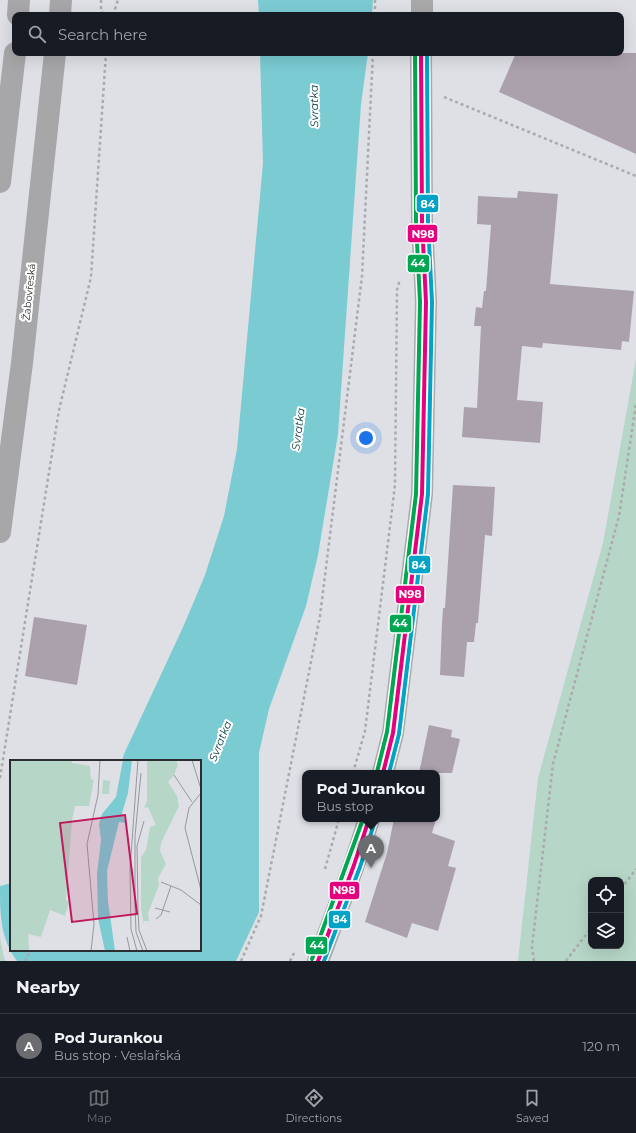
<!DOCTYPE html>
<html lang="en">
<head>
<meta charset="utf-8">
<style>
	:root { --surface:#171b24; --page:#20242c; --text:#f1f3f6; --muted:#9ea1a6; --line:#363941; --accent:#6a6c70 }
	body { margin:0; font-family:Montserrat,sans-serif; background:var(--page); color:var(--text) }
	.controls { position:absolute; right:12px; bottom:12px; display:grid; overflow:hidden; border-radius:8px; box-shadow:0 4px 16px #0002 }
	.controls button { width:36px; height:36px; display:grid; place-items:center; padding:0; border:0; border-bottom:1px solid var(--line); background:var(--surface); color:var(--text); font:20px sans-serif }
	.you { position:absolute; left:366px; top:438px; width:14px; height:14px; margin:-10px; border:3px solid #fff; border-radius:50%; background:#1a73e8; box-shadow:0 0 0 6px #1a73e833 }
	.badge { display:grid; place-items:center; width:26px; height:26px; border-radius:50%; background:var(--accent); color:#fff; font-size:13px; font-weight:700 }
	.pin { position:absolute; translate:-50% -33px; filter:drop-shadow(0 1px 2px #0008) }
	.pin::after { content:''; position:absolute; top:21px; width:14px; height:12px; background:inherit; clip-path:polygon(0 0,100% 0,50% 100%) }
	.popup { position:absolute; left:302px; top:770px; width:138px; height:52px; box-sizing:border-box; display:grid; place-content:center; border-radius:8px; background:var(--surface); filter:drop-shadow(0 1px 3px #0005); font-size:13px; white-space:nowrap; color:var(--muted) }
	.popup b { font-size:15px; color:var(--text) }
	.popup::after { content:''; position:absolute; left:50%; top:100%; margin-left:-8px; border:8px solid transparent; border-top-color:var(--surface) }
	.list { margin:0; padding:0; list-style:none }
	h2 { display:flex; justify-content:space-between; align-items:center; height:52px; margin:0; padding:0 16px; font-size:17px }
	h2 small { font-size:13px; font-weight:400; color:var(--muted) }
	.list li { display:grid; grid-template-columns:26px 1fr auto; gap:12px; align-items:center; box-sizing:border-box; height:64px; padding:0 16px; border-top:1px solid var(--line) }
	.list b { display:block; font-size:15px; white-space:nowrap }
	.list p { margin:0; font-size:13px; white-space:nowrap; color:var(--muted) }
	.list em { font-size:13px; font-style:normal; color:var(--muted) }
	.icon { flex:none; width:22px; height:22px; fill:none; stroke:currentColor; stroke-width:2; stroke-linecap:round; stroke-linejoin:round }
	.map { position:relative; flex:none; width:636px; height:961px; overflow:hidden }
	.search { position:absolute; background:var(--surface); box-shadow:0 4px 16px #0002; left:12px; right:12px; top:12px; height:44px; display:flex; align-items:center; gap:10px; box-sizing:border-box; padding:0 14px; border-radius:8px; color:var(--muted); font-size:15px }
	.sheet { height:116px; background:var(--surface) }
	nav { display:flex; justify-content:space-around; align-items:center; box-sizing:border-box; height:56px; border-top:1px solid var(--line); background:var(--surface); font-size:11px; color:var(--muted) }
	nav a { display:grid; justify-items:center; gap:2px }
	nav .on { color:var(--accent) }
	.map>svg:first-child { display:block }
</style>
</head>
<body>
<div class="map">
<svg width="636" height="961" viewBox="0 0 636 961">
	<rect width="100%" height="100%" fill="#dee0e6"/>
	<!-- green -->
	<path fill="#b6d6c7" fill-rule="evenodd" d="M 636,359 L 636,961 L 518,961 L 538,778 L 603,543 ZM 591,880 L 621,880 L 621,946 L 591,946 Z
		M 0,937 L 4,958 L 6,961 L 0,961 Z"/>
	<!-- water -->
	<path fill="#7bcbd3" d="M 258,0 L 373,0 L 372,15 L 259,15 Z
		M 260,53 L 368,53 L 361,104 L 338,434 L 318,555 L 306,606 L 269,709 L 259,753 L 259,912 L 236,961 L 17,961 C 0,938 0,913 0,886 L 11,883 L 11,950 L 200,950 L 200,761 L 122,761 L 124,754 L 184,625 L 205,575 L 224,516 L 237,449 L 263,163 Z"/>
	<!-- building -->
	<path fill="#aba1ad" d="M 516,53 L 636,53 L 636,154 L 499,92 Z
		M 518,191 L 558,194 L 550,284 L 634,291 L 629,342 L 622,341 L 621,350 L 543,343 L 542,348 L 522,346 L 517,400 L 543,402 L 540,443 L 462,437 L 464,407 L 477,408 L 481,326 L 474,326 L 476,307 L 482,308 L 484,291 L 486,291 L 491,225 L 477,224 L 478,196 L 517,198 Z
		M 453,485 L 495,487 L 492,536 L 485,535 L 478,623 L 476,623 L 474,642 L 467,642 L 464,677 L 440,675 L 442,623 L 443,608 L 445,608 Z
		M 34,617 L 87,625 L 77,685 L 25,676 Z
		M 429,725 L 452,730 L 451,737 L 460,739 L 452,773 L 419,773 Z
		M 394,819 L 436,819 L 432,833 L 455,841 L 448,866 L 456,868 L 438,931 L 412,923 L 407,938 L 365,922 L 387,853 Z"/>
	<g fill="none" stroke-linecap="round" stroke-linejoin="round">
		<!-- path -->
		<path stroke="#aaaaac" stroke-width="2.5" stroke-dasharray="3 3" stroke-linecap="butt" d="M 101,0 L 101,11 L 104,15
			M 113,15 L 118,0
			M 375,15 L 375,0
			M 444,97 L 636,176
			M 353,773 L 365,731 L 395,485 L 397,290 L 400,279
			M 0,778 L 59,410 L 91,277 L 106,53
			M 325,869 L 339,819
			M 621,889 L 636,869
			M 25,961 L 31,950
			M 241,961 L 261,916 L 320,616 L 362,276 L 373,53
			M 290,961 L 294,953
			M 534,961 L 532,947 L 553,764 L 619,516 L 636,404
			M 566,961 L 591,928"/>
		<!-- minor -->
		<path stroke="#aaa9aa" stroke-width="22" d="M 422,15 L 422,0
			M 383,773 L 393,733 L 422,494 L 426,302 L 422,222 L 421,53
			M 318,961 L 354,865 L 369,819"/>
		<!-- highway -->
		<path stroke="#a7a6a9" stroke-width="22" d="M 18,15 L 19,0
			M 60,15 L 61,0
			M 0,182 L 15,53
			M 0,532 L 22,363 L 55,53"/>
		<!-- bus-1 casing -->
		<g stroke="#fff" stroke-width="7">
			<path id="bus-1" d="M 383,773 L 393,733 L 422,494 L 426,302 L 422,222 L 421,53
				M 318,961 L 354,865 L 369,819"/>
		</g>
		<!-- bus-2 casing -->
		<g stroke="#fff" stroke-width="7">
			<path id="bus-2" d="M 389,773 L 399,734 L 428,494 L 432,302 L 428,222 L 427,53
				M 324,961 L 360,867 L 375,821"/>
		</g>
		<!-- bus-3 casing -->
		<g stroke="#fff" stroke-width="7">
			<path id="bus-3" d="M 377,772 L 387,732 L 416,494 L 420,302 L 416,222 L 415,53
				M 312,959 L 363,819"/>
		</g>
		<!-- bus-1 -->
		<use href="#bus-1" stroke="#e5007d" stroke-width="4"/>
		<!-- bus-2 -->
		<use href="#bus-2" stroke="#02a3c6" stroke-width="4"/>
		<!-- bus-3 -->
		<use href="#bus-3" stroke="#00a651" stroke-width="4"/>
	</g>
	<g text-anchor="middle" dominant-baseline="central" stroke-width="4" stroke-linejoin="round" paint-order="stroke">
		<!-- street labels -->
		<g font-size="10" fill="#2c2d31" stroke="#fff">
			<text transform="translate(29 292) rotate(-84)">Žabovřeská</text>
		</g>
		<!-- water labels -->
		<g font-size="11" font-style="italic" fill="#00373b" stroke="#fff">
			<text transform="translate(314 106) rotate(-91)">Svratka</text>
			<text transform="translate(298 429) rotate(-83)">Svratka</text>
			<text transform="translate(220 741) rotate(-68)">Svratka</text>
		</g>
	</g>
	<!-- overview -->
	<g transform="translate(10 760)">
		<rect width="191" height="191" fill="#dee0e6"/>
		<path d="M 0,0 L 62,0 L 62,3 L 80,6 L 81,20 L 84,19 L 79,46 L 65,46 L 62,60 L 56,140 L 59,142 L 55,156 L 40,150 L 31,177 L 18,174 L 19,191 L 0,191 ZM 137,0 L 166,0 L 168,5 L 164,15 L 158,22 L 167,36 L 169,46 L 151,83 L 150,91 L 156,104 L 148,118 L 149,125 L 138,153 L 139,161 L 134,161 L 134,164 L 131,149 L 131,97 L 136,90 L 140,67 L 146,65 L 138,47 L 134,48 L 137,41 ZM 93,20 L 100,21 L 99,34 L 92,34 Z" fill="#b6d6c7"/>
		<path d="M 113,0 L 122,0 L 118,33 L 112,53 L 116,63 L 109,62 L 97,111 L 98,141 L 105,191 L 95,191 L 88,158 L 87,114 L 91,80 L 89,64 L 92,54 L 106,37 Z" fill="#7bcbd3"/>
		<path fill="none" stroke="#97989e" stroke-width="1" d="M 182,0 L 191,29M 131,13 L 125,76 L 125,146 L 126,172 L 133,191M 164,15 L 182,42M 191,33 L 179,48 L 175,68 L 191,130M 134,61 L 127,86 L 128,150 L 129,170 L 137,191M 151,122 L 171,130 L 191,145M 145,148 L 160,152M 146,159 L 151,155 L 161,126M 117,177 L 120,191M 81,191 L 84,164 L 77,84 L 88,35 L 90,0M 127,191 L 121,169 L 120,108 L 128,0"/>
		<path fill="#c2185b" fill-opacity="0.15" stroke="#c2185b" stroke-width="2" d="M 115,55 L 127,154 L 62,162 L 50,63 Z"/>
		<rect width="191" height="191" fill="none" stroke="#2c2d31" stroke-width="2"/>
	</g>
	<g stroke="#fff" stroke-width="1.5">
		<rect x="416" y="194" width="23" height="19" rx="4" fill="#02a3c6"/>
		<rect x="407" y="224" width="31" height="19" rx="4" fill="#e5007d"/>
		<rect x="407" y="254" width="23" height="19" rx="4" fill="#00a651"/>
		<rect x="408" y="555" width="23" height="19" rx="4" fill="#02a3c6"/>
		<rect x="395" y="585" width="30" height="19" rx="4" fill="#e5007d"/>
		<rect x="389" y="614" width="23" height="19" rx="4" fill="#00a651"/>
		<rect x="329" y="881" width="31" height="19" rx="4" fill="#e5007d"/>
		<rect x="328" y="910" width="23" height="19" rx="4" fill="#02a3c6"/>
		<rect x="305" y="936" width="23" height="19" rx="4" fill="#00a651"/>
	</g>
	<g font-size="11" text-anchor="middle" font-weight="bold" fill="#fff">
		<text x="428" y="208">84</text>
		<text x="423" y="238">N98</text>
		<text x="418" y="267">44</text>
		<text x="419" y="569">84</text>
		<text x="410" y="598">N98</text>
		<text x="400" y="627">44</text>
		<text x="344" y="894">N98</text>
		<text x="340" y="923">84</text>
		<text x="317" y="949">44</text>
	</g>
</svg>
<div class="controls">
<button><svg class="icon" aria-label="locate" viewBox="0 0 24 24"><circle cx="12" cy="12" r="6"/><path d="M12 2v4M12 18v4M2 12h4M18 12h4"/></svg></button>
<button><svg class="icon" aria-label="layers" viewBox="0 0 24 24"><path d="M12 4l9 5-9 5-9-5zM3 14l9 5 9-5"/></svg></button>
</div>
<div class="you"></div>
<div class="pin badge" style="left:371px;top:868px">A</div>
<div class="popup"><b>Pod Jurankou</b>Bus stop</div>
<div class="search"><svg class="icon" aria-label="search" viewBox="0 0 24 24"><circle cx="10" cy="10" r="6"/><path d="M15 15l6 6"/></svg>Search here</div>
</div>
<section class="sheet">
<h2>Nearby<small></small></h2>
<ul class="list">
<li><span class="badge">A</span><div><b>Pod Jurankou</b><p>Bus stop · Veslařská</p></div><em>120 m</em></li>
</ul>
</section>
<nav>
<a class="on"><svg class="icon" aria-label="map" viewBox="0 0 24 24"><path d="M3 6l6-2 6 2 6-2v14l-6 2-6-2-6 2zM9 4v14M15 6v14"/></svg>Map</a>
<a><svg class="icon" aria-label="directions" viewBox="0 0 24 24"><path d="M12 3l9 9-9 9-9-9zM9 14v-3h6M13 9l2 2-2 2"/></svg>Directions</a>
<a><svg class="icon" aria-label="saved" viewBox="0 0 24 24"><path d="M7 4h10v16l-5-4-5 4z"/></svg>Saved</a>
</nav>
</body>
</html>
